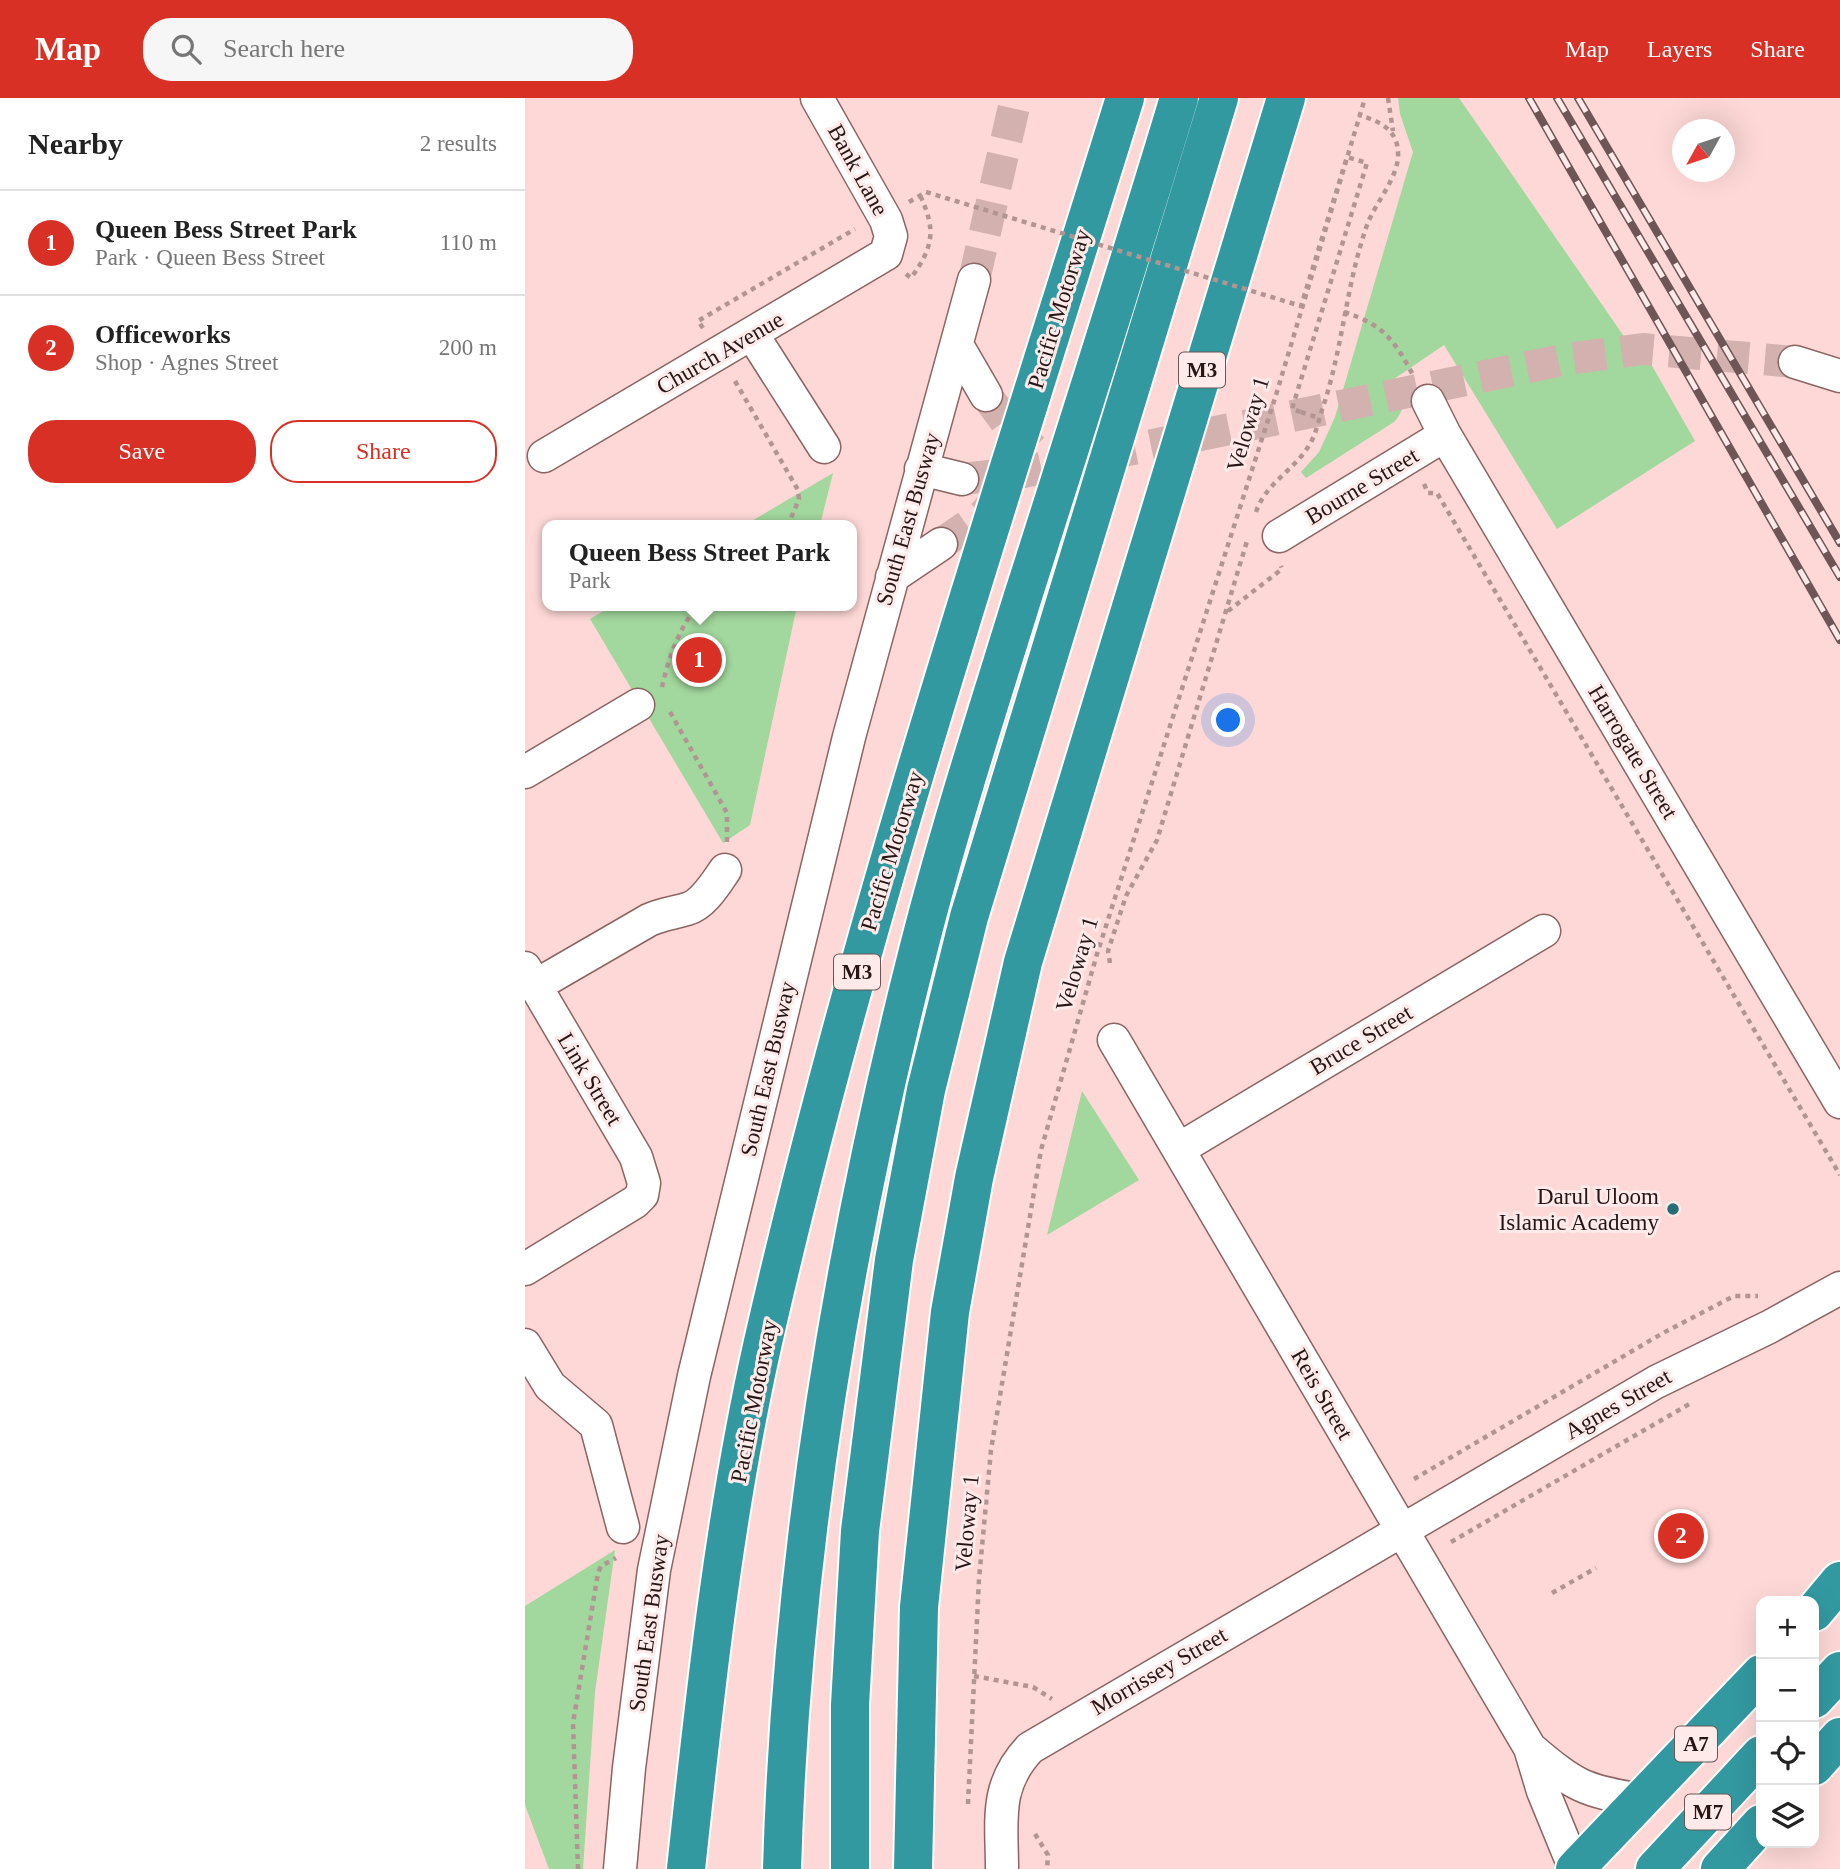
<!DOCTYPE html>
<html lang="en">
<head>
<meta charset="utf-8">
<style>
	:root { --surface:#fff; --page:#f6f6f6; --text:#222; --muted:#767676; --line:#e0e0e0; --accent:#d93025 }
	body { margin:0; font-family:"Times New Roman",serif; background:var(--page); color:var(--text) }
	.controls { position:absolute; right:21px; bottom:21px; display:grid; overflow:hidden; border-radius:14px; box-shadow:0 7px 28px #0002 }
	.controls button { width:63px; height:63px; display:grid; place-items:center; padding:0; border:0; border-bottom:2px solid var(--line); background:var(--surface); color:var(--text); font:35px sans-serif }
	.compass { position:absolute; left:1147px; top:21px; width:63px; height:63px; border-radius:50%; background:var(--surface); box-shadow:0 7px 28px #0002; rotate:230deg }
	.you { position:absolute; left:704px; top:623px; width:24px; height:24px; margin:-18px; border:5px solid #fff; border-radius:50%; background:#1a73e8; box-shadow:0 0 0 10px #1a73e833 }
	.badge { display:grid; place-items:center; width:46px; height:46px; border-radius:50%; background:var(--accent); color:#fff; font-size:23px; font-weight:700 }
	.pin { position:absolute; translate:-50% -50%; border:4px solid #fff; box-shadow:0 2px 7px #0006 }
	.popup { position:absolute; left:17px; top:422px; width:315px; height:91px; box-sizing:border-box; display:grid; place-content:center; border-radius:14px; background:var(--surface); filter:drop-shadow(0 2px 5px #0005); font-size:23px; white-space:nowrap; color:var(--muted) }
	.popup b { font-size:26px; color:var(--text) }
	.popup::after { content:''; position:absolute; left:50%; top:100%; margin-left:-14px; border:14px solid transparent; border-top-color:var(--surface) }
	.list { margin:0; padding:0; list-style:none }
	h2 { display:flex; justify-content:space-between; align-items:center; height:91px; margin:0; padding:0 28px; font-size:30px }
	h2 small { font-size:23px; font-weight:400; color:var(--muted) }
	.list li { display:grid; grid-template-columns:46px 1fr auto; gap:21px; align-items:center; box-sizing:border-box; height:105px; padding:0 28px; border-top:2px solid var(--line) }
	.list b { display:block; font-size:26px; white-space:nowrap }
	.list p { margin:0; font-size:23px; white-space:nowrap; color:var(--muted) }
	.list em { font-size:23px; font-style:normal; color:var(--muted) }
	.actions { display:flex; gap:14px; padding:21px 28px }
	.actions a { flex:1; padding:16px 0; border:2px solid var(--accent); border-radius:28px; text-align:center; font-size:24px; color:var(--accent) }
	.actions .main { background:var(--accent); color:#fff }
	.icon { flex:none; width:38px; height:38px; fill:none; stroke:currentColor; stroke-width:2; stroke-linecap:round; stroke-linejoin:round }
	.map { position:relative; flex:none; width:1315px; height:1771px; overflow:hidden }
	header { display:flex; align-items:center; gap:42px; box-sizing:border-box; height:98px; padding:0 35px; background:var(--accent); color:#fff }
	header strong { font-size:33px }
	nav { display:flex; gap:38px; margin-inline-start:auto; font-size:24px }
	.search { width:490px; height:63px; background:var(--page); display:flex; align-items:center; gap:18px; box-sizing:border-box; padding:0 24px; border-radius:28px; color:var(--muted); font-size:26px }
	main { display:flex }
	aside { flex:1; background:var(--surface) }
	.map>svg:first-child { display:block }
</style>
</head>
<body>
<header>
<strong>Map</strong>
<div class="search"><svg class="icon" aria-label="search" viewBox="0 0 24 24"><circle cx="10" cy="10" r="6"/><path d="M15 15l6 6"/></svg>Search here</div>
<nav><a>Map</a><a>Layers</a><a>Share</a></nav>
</header>
<main>
<aside>
<h2>Nearby<small>2 results</small></h2>
<ul class="list">
<li><span class="badge">1</span><div><b>Queen Bess Street Park</b><p>Park · Queen Bess Street</p></div><em>110 m</em></li>
<li><span class="badge">2</span><div><b>Officeworks</b><p>Shop · Agnes Street</p></div><em>200 m</em></li>
</ul>
<div class="actions"><a class="main">Save</a><a>Share</a></div>
</aside>
<div class="map">
<svg width="1315" height="1771" viewBox="0 0 1315 1771">
	<rect width="100%" height="100%" fill="#fdd8d6"/>
	<!-- green -->
	<path fill="#a2d79d" d="M 873,0 L 934,0 L 1116,263 L 1122,259 L 1170,343 L 1032,431 L 919,247 L 866,283 C 877,301 884,306 869,324 L 781,380 L 776,374 L 794,354 L 810,319 L 888,54 L 875,16 Z
		M 308,375 L 295,427 L 220,427 Z
		M 87,508 L 272,508 L 225,727 L 198,745 L 65,521 Z
		M 557,993 L 614,1082 L 522,1137 Z
		M 90,1452 L 70,1594 L 58,1771 L 24,1771 L 0,1707 L 0,1508 Z"/>
	<g fill="none" stroke-linecap="round" stroke-linejoin="round">
		<!-- minor-tunnel -->
		<path stroke="#d2b1af" stroke-width="32" stroke-dasharray="32 16" stroke-linecap="butt" d="M 449,182 L 491,0
			M 461,297 L 484,328 L 508,351
			M 437,381 L 498,374 L 1042,261 L 1118,251 L 1270,264
			M 416,446 L 458,417 L 478,395"/>
		<!-- minor casing -->
		<g stroke="#8c6462" stroke-width="35">
			<path id="minor" d="M 227,236 L 299,349
				M 432,247 L 461,297
				M 1270,264 L 1315,278
				M 903,303 L 920,337 L 1315,1004
				M 19,358 L 361,156 L 366,138 L 361,122 L 292,0
				M 396,371 L 437,381
				M 754,438 L 920,337
				M 367,479 L 416,446
				M 0,674 L 113,607
				M 0,870 L 111,1059 L 119,1085 L 117,1097 L 110,1104 L 0,1171
				M 10,888 L 124,822 C 137,816 149,815 162,811 C 178,807 191,785 200,772
				M 589,942 L 1005,1650 L 1018,1693 L 1050,1771
				M 654,1051 L 1019,833
				M 0,1247 L 25,1288 L 71,1327 L 98,1429
				M 1005,1650 C 1050,1688 1058,1693 1117,1702
				M 95,1771 L 104,1670 L 129,1472 L 169,1278 L 324,639 L 449,182
				M 477,1771 C 477,1723 469,1688 505,1650 L 1131,1284 L 1244,1229 L 1315,1190"/>
		</g>
		<!-- highway casing -->
		<g stroke="#fff" stroke-width="42">
			<path id="highway" d="M 1289,1514 L 1315,1483
				M 1289,1601 L 1315,1573
				M 1289,1668 L 1315,1639
				M 161,1771 C 180,1595 199,1417 238,1244 C 334,823 472,412 600,0
				M 257,1771 C 266,1463 318,1147 394,849 C 424,731 462,614 498,498 C 551,332 604,166 654,0
				M 325,1771 L 325,1607 L 335,1433 L 369,1162 L 401,992 L 444,819 L 694,0
				M 388,1771 L 394,1509 L 425,1214 L 449,1080 L 498,864 L 761,0
				M 1050,1771 L 1236,1576
				M 1130,1771 L 1236,1657
				M 1195,1771 L 1236,1726"/>
		</g>
		<!-- path -->
		<path stroke="#b29593" stroke-width="4.5" stroke-dasharray="5 5" stroke-linecap="butt" d="M 863,0 L 868,33
			M 384,104 L 401,94
			M 381,176 L 386,180 C 409,148 411,132 395,97
			M 819,214 C 859,227 869,242 888,277
			M 178,230 L 173,223 L 330,131
			M 210,283 L 273,392 L 274,401 L 263,427
			M 776,314 L 794,320
			M 899,386 L 903,395 L 912,395 L 1315,1077
			M 731,414 C 741,384 771,372 786,344 C 792,333 794,320 798,309 C 818,249 821,187 842,127 C 850,105 875,78 873,54 C 872,31 854,23 834,17
			M 703,513 L 757,471 L 756,468
			M 137,589 C 143,562 154,529 173,508
			M 145,614 L 202,715 L 202,744
			M 585,865 L 583,853 L 601,798 L 632,742 L 722,443
			M 889,1381 L 1138,1235 L 1209,1198 L 1233,1198
			M 926,1444 L 1166,1305
			M 1027,1495 L 1071,1470
			M 449,1578 L 508,1589 L 527,1601
			M 443,1706 L 454,1481 L 466,1352 L 516,1052 L 572,856 L 751,297 L 840,0
			M 510,1736 L 523,1757 L 522,1771
			M 53,1771 L 48,1625 L 73,1475 L 76,1468 L 91,1460"/>
		<!-- minor -->
		<use href="#minor" stroke="#fff" stroke-width="32"/>
		<!-- highway -->
		<use href="#highway" stroke="#3399a1" stroke-width="38"/>
		<!-- rail casing -->
		<g stroke="#6d5655" stroke-width="8">
			<path id="rail" d="M 1004,0 L 1315,542
				M 1032,0 L 1315,479
				M 1053,0 L 1315,445"/>
		</g>
		<!-- rail -->
		<use href="#rail" stroke="#fdeae9" stroke-width="5" stroke-dasharray="16" stroke-linecap="butt"/>
		<!-- path-bridge -->
		<path stroke="#b29593" stroke-width="4.5" stroke-dasharray="5 5" stroke-linecap="butt" d="M 401,94 L 776,208 L 822,59 L 842,65 L 767,311 L 776,314"/>
	</g>
	<!-- markers -->
	<circle fill="#246f75" stroke="#fdeae9" stroke-width="2.5" cx="1148" cy="1111" r="7"/>
	<g text-anchor="middle" dominant-baseline="central" stroke-width="6" stroke-linejoin="round" paint-order="stroke">
		<!-- shield labels -->
		<g fill="#fdeae9" stroke="#665655" stroke-width="2">
			<rect x="654" y="254.5" width="46" height="35" rx="5"/>
			<rect x="309" y="856.5" width="46" height="35" rx="5"/>
			<rect x="1150" y="1628.5" width="42" height="35" rx="5"/>
			<rect x="1160" y="1696.5" width="46" height="35" rx="5"/>
		</g>
		<g font-size="21" font-weight="bold" fill="#261615">
			<text x="677" y="272">M3</text>
			<text x="332" y="874">M3</text>
			<text x="1171" y="1646">A7</text>
			<text x="1183" y="1714">M7</text>
		</g>
		<!-- street labels -->
		<g font-size="23" fill="#261615" stroke="#fdeae9">
			<text transform="translate(333 72) rotate(61)">Bank Lane</text>
			<text transform="translate(534 211) rotate(-73)">Pacific Motorway</text>
			<text transform="translate(195 255) rotate(-30)">Church Avenue</text>
			<text transform="translate(723 326) rotate(-73)">Veloway 1</text>
			<text transform="translate(837 388) rotate(-31)">Bourne Street</text>
			<text transform="translate(383 421) rotate(-74)">South East Busway</text>
			<text transform="translate(1108 654) rotate(59)">Harrogate Street</text>
			<text transform="translate(367 753) rotate(-73)">Pacific Motorway</text>
			<text transform="translate(552 866) rotate(-73)">Veloway 1</text>
			<text transform="translate(836 942) rotate(-31)">Bruce Street</text>
			<text transform="translate(243 971) rotate(-77)">South East Busway</text>
			<text transform="translate(65 981) rotate(59)">Link Street</text>
			<text transform="translate(797 1296) rotate(60)">Reis Street</text>
			<text transform="translate(229 1303) rotate(-79)">Pacific Motorway</text>
			<text transform="translate(1093 1306) rotate(-30)">Agnes Street</text>
			<text transform="translate(442 1425) rotate(-85)">Veloway 1</text>
			<text transform="translate(124 1525) rotate(-82)">South East Busway</text>
			<text transform="translate(634 1573) rotate(-30)">Morrissey Street</text>
		</g>
		<!-- poi labels -->
		<g font-size="23" fill="#261615" stroke="#fdeae9" text-anchor="end">
			<text x="1134" y="1098">Darul Uloom<tspan x="1134" dy="26">Islamic Academy</tspan></text>
		</g>
	</g>
</svg>
<div class="controls">
<button>+</button>
<button>−</button>
<button><svg class="icon" aria-label="locate" viewBox="0 0 24 24"><circle cx="12" cy="12" r="6"/><path d="M12 2v4M12 18v4M2 12h4M18 12h4"/></svg></button>
<button><svg class="icon" aria-label="layers" viewBox="0 0 24 24"><path d="M12 4l9 5-9 5-9-5zM3 14l9 5 9-5"/></svg></button>
</div>
<svg class="compass" viewBox="-18 -18 36 36"><path d="M0-13l5 13h-10z" fill="#e53935"/><path d="M0 13l5-13h-10z" fill="#767676"/></svg>
<div class="you"></div>
<div class="pin badge" style="left:174px;top:562px">1</div>
<div class="popup"><b>Queen Bess Street Park</b>Park</div>
<div class="pin badge" style="left:1156px;top:1438px">2</div>
</div>
</main>
</body>
</html>
